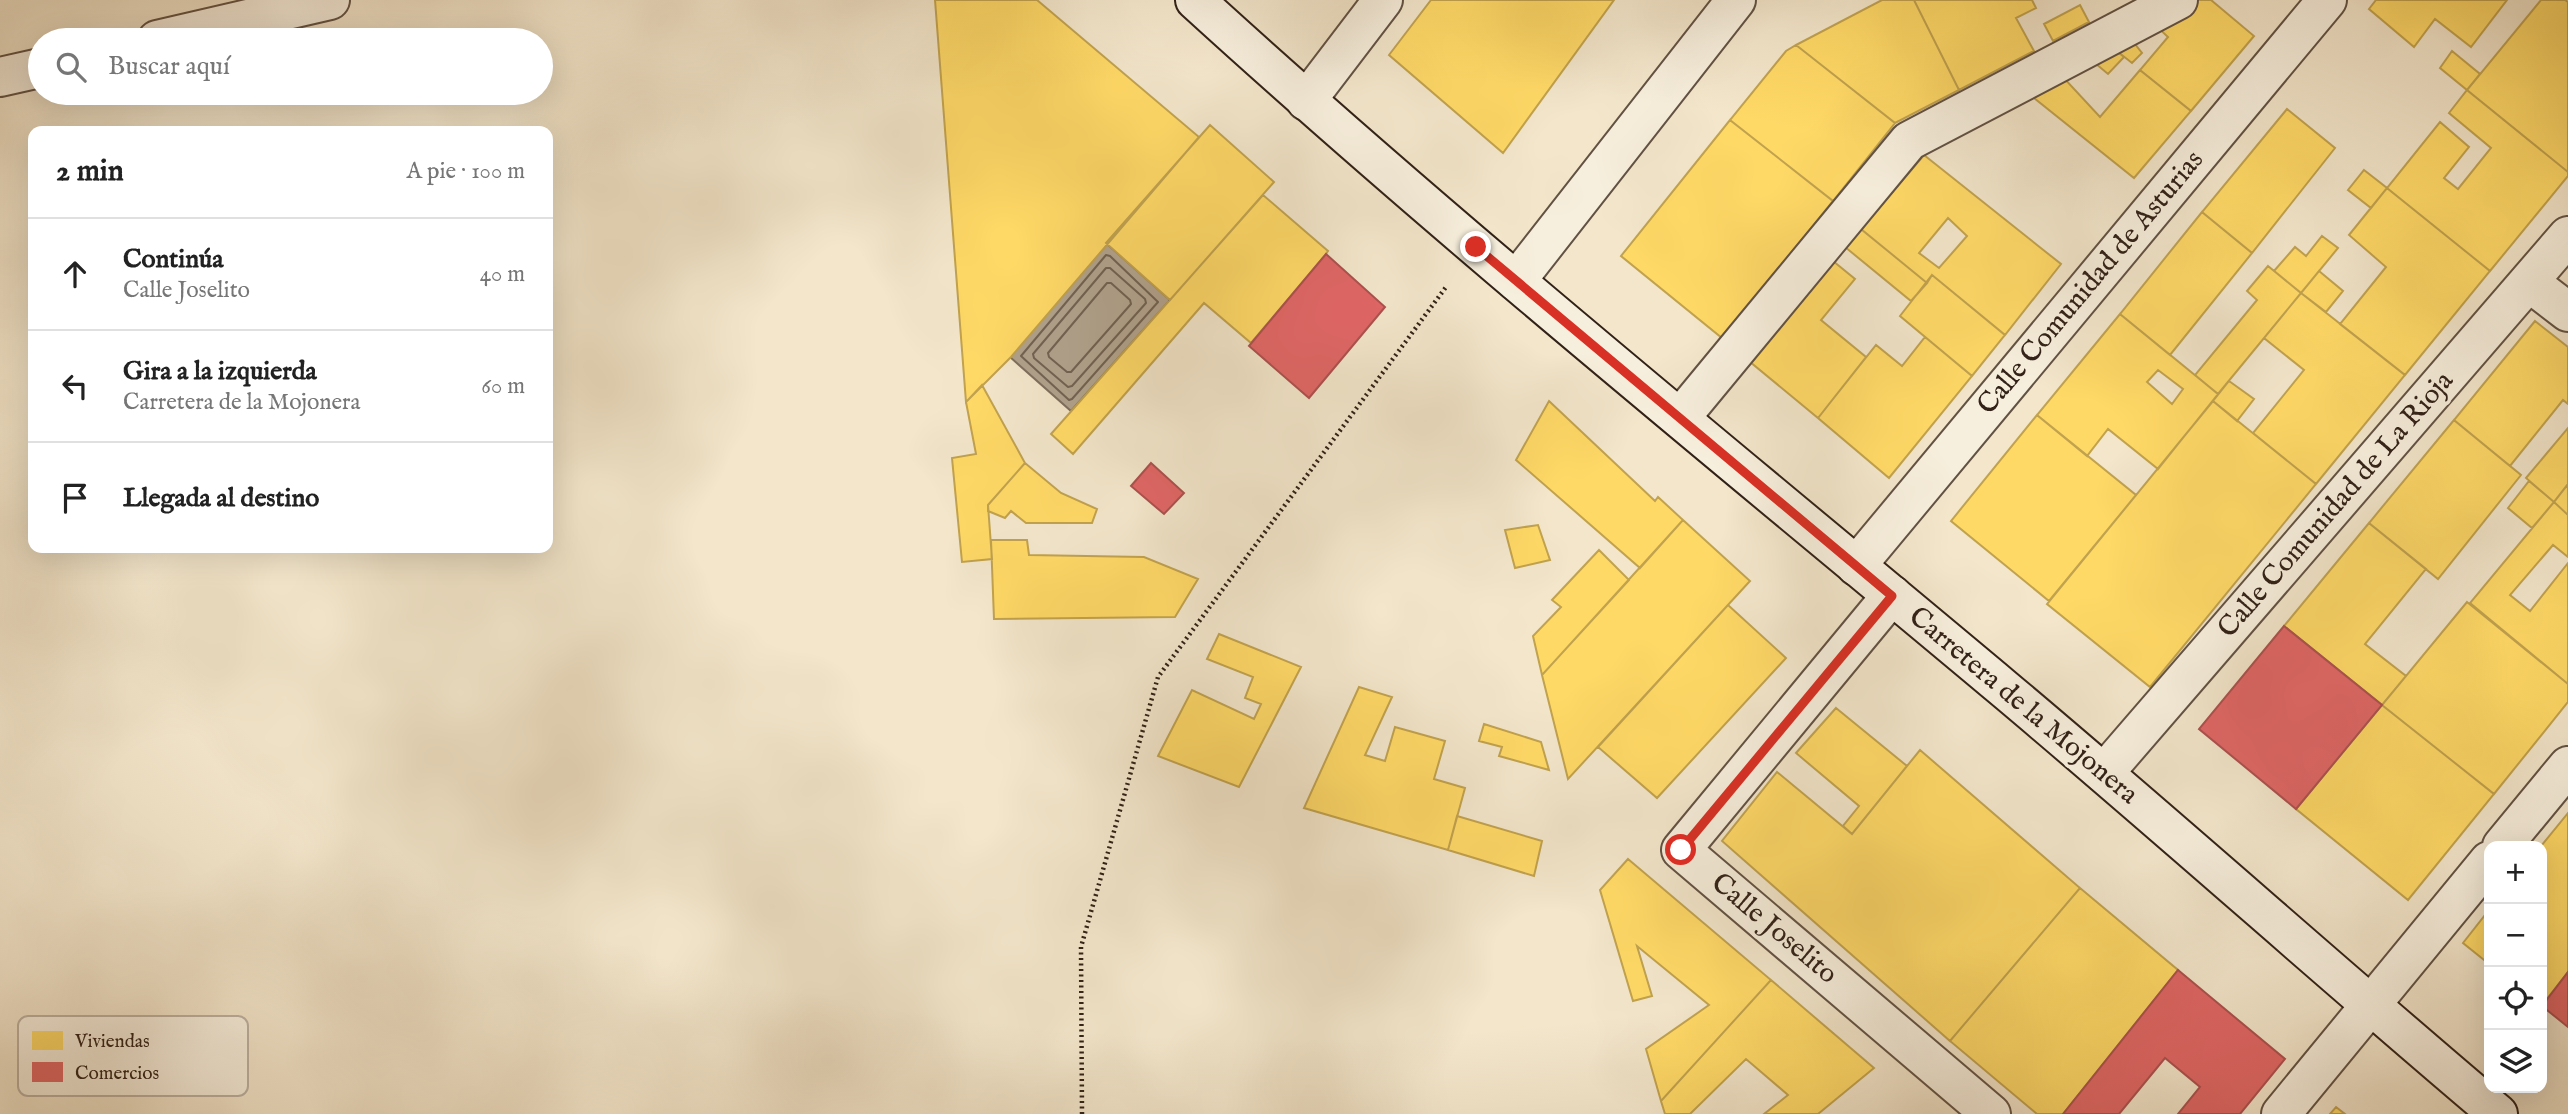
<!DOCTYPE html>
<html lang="es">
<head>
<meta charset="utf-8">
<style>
	:root { --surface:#fff; --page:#f6f6f6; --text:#222; --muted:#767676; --line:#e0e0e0 }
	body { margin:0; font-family:"IM FELL English",serif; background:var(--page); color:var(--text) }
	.controls { position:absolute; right:21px; bottom:21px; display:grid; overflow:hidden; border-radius:14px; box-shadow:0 7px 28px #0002 }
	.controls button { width:63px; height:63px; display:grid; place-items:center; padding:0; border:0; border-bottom:2px solid var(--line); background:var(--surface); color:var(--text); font:35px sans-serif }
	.stop { position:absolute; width:21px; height:21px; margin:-16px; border:5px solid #d93025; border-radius:50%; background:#fff }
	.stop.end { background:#d93025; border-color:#fff; box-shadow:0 2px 7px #0008 }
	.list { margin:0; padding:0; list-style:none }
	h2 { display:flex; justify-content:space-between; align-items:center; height:91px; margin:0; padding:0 28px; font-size:30px }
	h2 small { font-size:23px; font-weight:400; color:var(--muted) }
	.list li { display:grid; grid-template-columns:46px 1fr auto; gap:21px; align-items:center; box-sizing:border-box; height:112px; padding:0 28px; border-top:2px solid var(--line) }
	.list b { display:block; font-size:26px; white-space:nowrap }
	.list p { margin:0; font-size:23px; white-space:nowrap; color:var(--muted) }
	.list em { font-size:23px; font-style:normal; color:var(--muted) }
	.icon { flex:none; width:38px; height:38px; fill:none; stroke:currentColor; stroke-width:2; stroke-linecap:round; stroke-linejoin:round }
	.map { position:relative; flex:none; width:2568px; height:1114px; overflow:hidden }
	.search { position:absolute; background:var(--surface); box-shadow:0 7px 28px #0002; left:28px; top:28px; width:525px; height:77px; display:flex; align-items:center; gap:18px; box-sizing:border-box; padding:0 24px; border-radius:38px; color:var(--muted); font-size:26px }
	.panel { position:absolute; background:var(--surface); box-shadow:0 7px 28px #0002; left:28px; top:126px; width:525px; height:427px; border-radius:14px }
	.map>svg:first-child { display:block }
</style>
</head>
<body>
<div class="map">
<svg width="2568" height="1114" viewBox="0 0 2568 1114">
	<rect width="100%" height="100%" fill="#f3e6cb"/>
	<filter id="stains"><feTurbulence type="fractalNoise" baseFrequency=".00286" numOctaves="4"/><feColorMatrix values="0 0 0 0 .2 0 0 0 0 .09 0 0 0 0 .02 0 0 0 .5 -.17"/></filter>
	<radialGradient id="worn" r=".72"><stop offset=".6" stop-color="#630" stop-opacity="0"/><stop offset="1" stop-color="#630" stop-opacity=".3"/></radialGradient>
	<!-- water -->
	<path fill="#b1a38e" stroke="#7e6f5e" stroke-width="2" d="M 1106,243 L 1170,300 L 1071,411 L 1010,357 Z"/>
	<!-- homes -->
	<path fill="#ffd966" stroke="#c1a24e" stroke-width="2" fill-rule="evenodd" d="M 935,0 L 1037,0 L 1199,137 L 1011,357 L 966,402 Z
		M 1431,0 L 1614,0 L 1503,153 L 1389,55 Z
		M 1882,0 L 1914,0 L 1959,90 L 1895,123 L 1796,45 Z
		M 1914,0 L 2032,0 L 2036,8 L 2016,18 L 2034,51 L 1959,90 Z
		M 2185,0 L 2211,0 L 2254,36 L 2191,111 L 2140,70 L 2168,37 L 2150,20 Z
		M 2376,0 L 2507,0 L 2471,47 L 2435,19 L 2414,47 L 2369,9 Z
		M 2541,0 L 2565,0 L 2568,2 L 2568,172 L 2467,90 Z
		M 2080,5 L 2089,22 L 2053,41 L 2044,24 Z
		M 2127,34 L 2142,53 L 2132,63 L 2108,44 Z
		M 2108,44 L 2124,57 L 2108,74 L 2089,58 Z
		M 1796,45 L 1895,123 L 1833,201 L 1730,120 L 1786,51 Z
		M 2452,51 L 2480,74 L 2467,90 L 2440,68 Z
		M 2140,70 L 2191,111 L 2134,178 L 2034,98 L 2063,77 L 2100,117 Z
		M 2467,90 L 2568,172 L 2568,176 L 2490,271 L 2387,188 L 2440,122 L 2469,147 L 2444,178 L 2458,189 L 2491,148 L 2449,113 Z
		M 2287,109 L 2335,148 L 2252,253 L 2202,212 Z
		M 1730,120 L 1833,201 L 1722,338 L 1621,256 Z
		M 1210,125 L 1274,182 L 1170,300 L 1106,243 Z
		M 1924,155 L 2061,264 L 2005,335 L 1932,275 L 1927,283 L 1861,229 ZM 1948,218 L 1967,236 L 1939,268 L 1919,253 Z
		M 2364,170 L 2387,188 L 2371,208 L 2348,190 Z
		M 2387,188 L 2490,271 L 2405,375 L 2340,324 L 2386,267 L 2349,235 Z
		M 1263,195 L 1328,251 L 1326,254 L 1251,343 L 1204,303 L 1073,454 L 1051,434 Z
		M 2202,212 L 2252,253 L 2170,355 L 2120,314 Z
		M 1861,229 L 1927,283 L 1911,301 L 1845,247 Z
		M 2322,236 L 2338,248 L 2301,293 L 2274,271 L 2295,247 L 2306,256 Z
		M 1833,261 L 1855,279 L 1821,320 L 1866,357 L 1818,418 L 1749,361 Z
		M 2268,266 L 2301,293 L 2218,394 L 2195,375 L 2257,300 L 2247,291 Z
		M 2319,271 L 2343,291 L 2326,312 L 2301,293 Z
		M 1932,275 L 2005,335 L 1972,376 L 1900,316 Z
		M 2301,293 L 2405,375 L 2316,484 L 2253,433 L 2304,370 L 2264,338 Z
		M 2120,314 L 2218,394 L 2158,469 L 2108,429 L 2087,456 L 2037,415 ZM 2158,370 L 2183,389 L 2172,404 L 2147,382 Z
		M 2535,321 L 2568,347 L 2568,404 L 2563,400 L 2510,466 L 2454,420 Z
		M 1925,337 L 1972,376 L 1889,478 L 1818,418 L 1876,345 L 1902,366 Z
		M 2229,381 L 2254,399 L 2237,421 L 2213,401 Z
		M 982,385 L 1025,463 L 988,505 L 992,559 L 962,562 L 952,458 L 976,454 L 966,402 Z
		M 1549,401 L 1655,501 L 1658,497 L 1683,520 L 1640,568 L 1516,460 Z
		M 2213,401 L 2316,484 L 2150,687 L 2047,604 Z
		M 2037,415 L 2136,495 L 2049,601 L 1951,521 Z
		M 2454,420 L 2521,475 L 2438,579 L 2369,523 Z
		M 2568,428 L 2568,484 L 2554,502 L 2526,478 Z
		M 1025,463 L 1061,493 L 1097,509 L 1092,523 L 1026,523 L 1011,511 L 1005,518 L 988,511 L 988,505 Z
		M 2529,481 L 2554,502 L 2532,528 L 2508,508 Z
		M 2568,484 L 2568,515 L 2554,502 Z
		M 2554,502 L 2568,515 L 2568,557 L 2553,545 L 2510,595 L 2530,611 L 2568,563 L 2568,684 L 2470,603 Z
		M 1683,520 L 1750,581 L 1568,779 L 1542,675 Z
		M 2369,523 L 2426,569 L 2365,644 L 2406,676 L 2382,705 L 2284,626 Z
		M 1538,525 L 1550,560 L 1515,568 L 1505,530 Z
		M 991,540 L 1027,540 L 1029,555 L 1144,557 L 1198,579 L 1175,617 L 994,619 Z
		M 1599,550 L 1629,580 L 1542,675 L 1533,636 L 1561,607 L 1552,600 Z
		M 2467,602 L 2568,684 L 2568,702 L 2494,794 L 2382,705 Z
		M 1728,605 L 1786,658 L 1657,798 L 1598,747 Z
		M 1219,634 L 1301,667 L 1239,787 L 1158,756 L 1192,690 L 1254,719 L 1261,704 L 1245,698 L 1253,677 L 1207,659 Z
		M 1359,687 L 1392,697 L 1365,755 L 1385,761 L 1395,727 L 1445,741 L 1434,779 L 1465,788 L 1448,850 L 1304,808 Z
		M 2382,705 L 2494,794 L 2408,900 L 2296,809 Z
		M 1836,708 L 1907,766 L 1852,834 L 1843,826 L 1859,806 L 1796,753 Z
		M 1484,724 L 1541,742 L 1549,770 L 1499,756 L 1502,747 L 1479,741 Z
		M 1920,750 L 2080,888 L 1950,1041 L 1722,841 L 1777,772 L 1852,834 Z
		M 2568,813 L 2568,972 L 2542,1005 L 2541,846 Z
		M 1457,816 L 1542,841 L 1534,876 L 1448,850 Z
		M 1628,859 L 1771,980 L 1661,1101 L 1646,1049 L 1709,1005 L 1637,946 L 1652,996 L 1633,1001 L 1600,890 Z
		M 2080,888 L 2178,970 L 2063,1114 L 2037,1114 L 1950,1041 Z
		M 2489,910 L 2489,964 L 2463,943 Z
		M 1771,980 L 1874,1068 L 1818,1114 L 1764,1114 L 1788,1095 L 1746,1059 L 1690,1114 L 1665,1114 L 1661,1101 Z
		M 2336,1107 L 2345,1114 L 2330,1114 Z"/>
	<!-- shops -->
	<path fill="#e06666" stroke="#ac514e" stroke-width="2" d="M 1326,254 L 1385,307 L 1309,398 L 1249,346 Z
		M 1151,463 L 1184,493 L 1164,514 L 1131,486 Z
		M 2284,626 L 2382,705 L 2296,809 L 2199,729 Z
		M 2178,970 L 2285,1059 L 2240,1114 L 2178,1114 L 2200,1087 L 2165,1058 L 2119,1114 L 2063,1114 Z
		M 2568,972 L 2568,1027 L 2542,1006 Z"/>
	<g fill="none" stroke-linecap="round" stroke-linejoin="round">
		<!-- shore -->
		<path stroke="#716252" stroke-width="2" d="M 1106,255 L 1110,256 L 1158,302 L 1072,399 L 1069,400 L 1021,356 Z
			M 1106,268 L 1110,268 L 1145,299 L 1146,303 L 1072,386 L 1068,387 L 1034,358 L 1033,354 Z
			M 1107,283 L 1111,283 L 1130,300 L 1131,304 L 1071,372 L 1067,372 L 1049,357 L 1048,353 Z"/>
		<!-- street casing -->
		<g stroke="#625244" stroke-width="42">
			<path id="street" d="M 157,40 L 330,0
				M 0,77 L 40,68
				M 1306,101 L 1383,0
				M 1516,281 L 1736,0
				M 2529,282 L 2568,312
				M 1680,418 L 1909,141 L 2178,0
				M 1856,566 L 2327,0
				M 1892,595 L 1681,850 L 1991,1114
				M 2104,773 L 2568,236
				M 2502,846 L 2568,766
				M 2281,1114 L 2489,861"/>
		</g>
		<!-- secondary casing -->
		<g stroke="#312117" stroke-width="42">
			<path id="secondary" d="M 1195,0 C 1456,238 1731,460 2002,687 C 2169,827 2331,973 2498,1114"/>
		</g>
		<!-- path -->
		<path stroke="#312117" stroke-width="4.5" stroke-dasharray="2 3.5" stroke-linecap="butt" d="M 1082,1114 L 1081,947 L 1158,677 L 1446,287"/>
		<!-- street -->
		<use href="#street" stroke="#f7efdd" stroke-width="38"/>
		<!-- secondary -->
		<use href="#secondary" stroke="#f7efdd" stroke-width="38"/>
	</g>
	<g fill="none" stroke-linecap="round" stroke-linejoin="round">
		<!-- route -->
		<path stroke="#d93025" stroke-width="9" d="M 1476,247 L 1892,596 L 1681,850"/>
	</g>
	<g text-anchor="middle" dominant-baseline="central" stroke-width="7" stroke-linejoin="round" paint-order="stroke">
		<!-- street labels -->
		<g font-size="28" fill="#312117" stroke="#f7efdd">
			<text transform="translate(2091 283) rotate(-50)">Calle Comunidad de Asturias</text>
			<text transform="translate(2336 505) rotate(-49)">Calle Comunidad de La Rioja</text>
			<text transform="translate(2023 706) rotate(40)">Carretera de la Mojonera</text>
			<text transform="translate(1774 929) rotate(40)">Calle Joselito</text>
		</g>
	</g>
	<!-- legend -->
	<rect x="18" y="1016" width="230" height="80" rx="10" fill="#f7efdd" stroke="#bcb1a2" stroke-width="2"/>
	<rect x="32" y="1031" width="31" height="19" fill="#ffd966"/>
	<rect x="32" y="1062" width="31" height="20" fill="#e06666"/>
	<g font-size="19" fill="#312117">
		<text x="75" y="1047">Viviendas</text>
		<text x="75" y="1079">Comercios</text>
	</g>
	<rect width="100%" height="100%" filter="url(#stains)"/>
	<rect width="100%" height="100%" fill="url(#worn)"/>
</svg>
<div class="controls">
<button>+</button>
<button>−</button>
<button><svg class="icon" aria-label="locate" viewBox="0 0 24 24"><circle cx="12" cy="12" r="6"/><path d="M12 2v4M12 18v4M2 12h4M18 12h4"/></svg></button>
<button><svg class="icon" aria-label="layers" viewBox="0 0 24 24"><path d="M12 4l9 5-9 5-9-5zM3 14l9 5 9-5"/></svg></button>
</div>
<div class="stop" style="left:1681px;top:850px"></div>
<div class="stop end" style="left:1476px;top:247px"></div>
<div class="search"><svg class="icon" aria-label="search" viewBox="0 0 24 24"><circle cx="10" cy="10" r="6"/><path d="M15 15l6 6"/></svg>Buscar aquí</div>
<section class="panel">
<h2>2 min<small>A pie · 100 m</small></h2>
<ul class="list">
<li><svg class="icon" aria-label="ahead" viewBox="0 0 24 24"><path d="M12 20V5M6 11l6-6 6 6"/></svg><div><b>Continúa</b><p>Calle Joselito</p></div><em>40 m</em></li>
<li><svg class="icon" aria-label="left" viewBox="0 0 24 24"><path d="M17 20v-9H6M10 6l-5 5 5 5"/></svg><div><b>Gira a la izquierda</b><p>Carretera de la Mojonera</p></div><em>60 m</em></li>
<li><svg class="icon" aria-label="arrive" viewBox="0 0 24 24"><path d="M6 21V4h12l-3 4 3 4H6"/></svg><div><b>Llegada al destino</b></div></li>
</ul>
</section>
</div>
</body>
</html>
